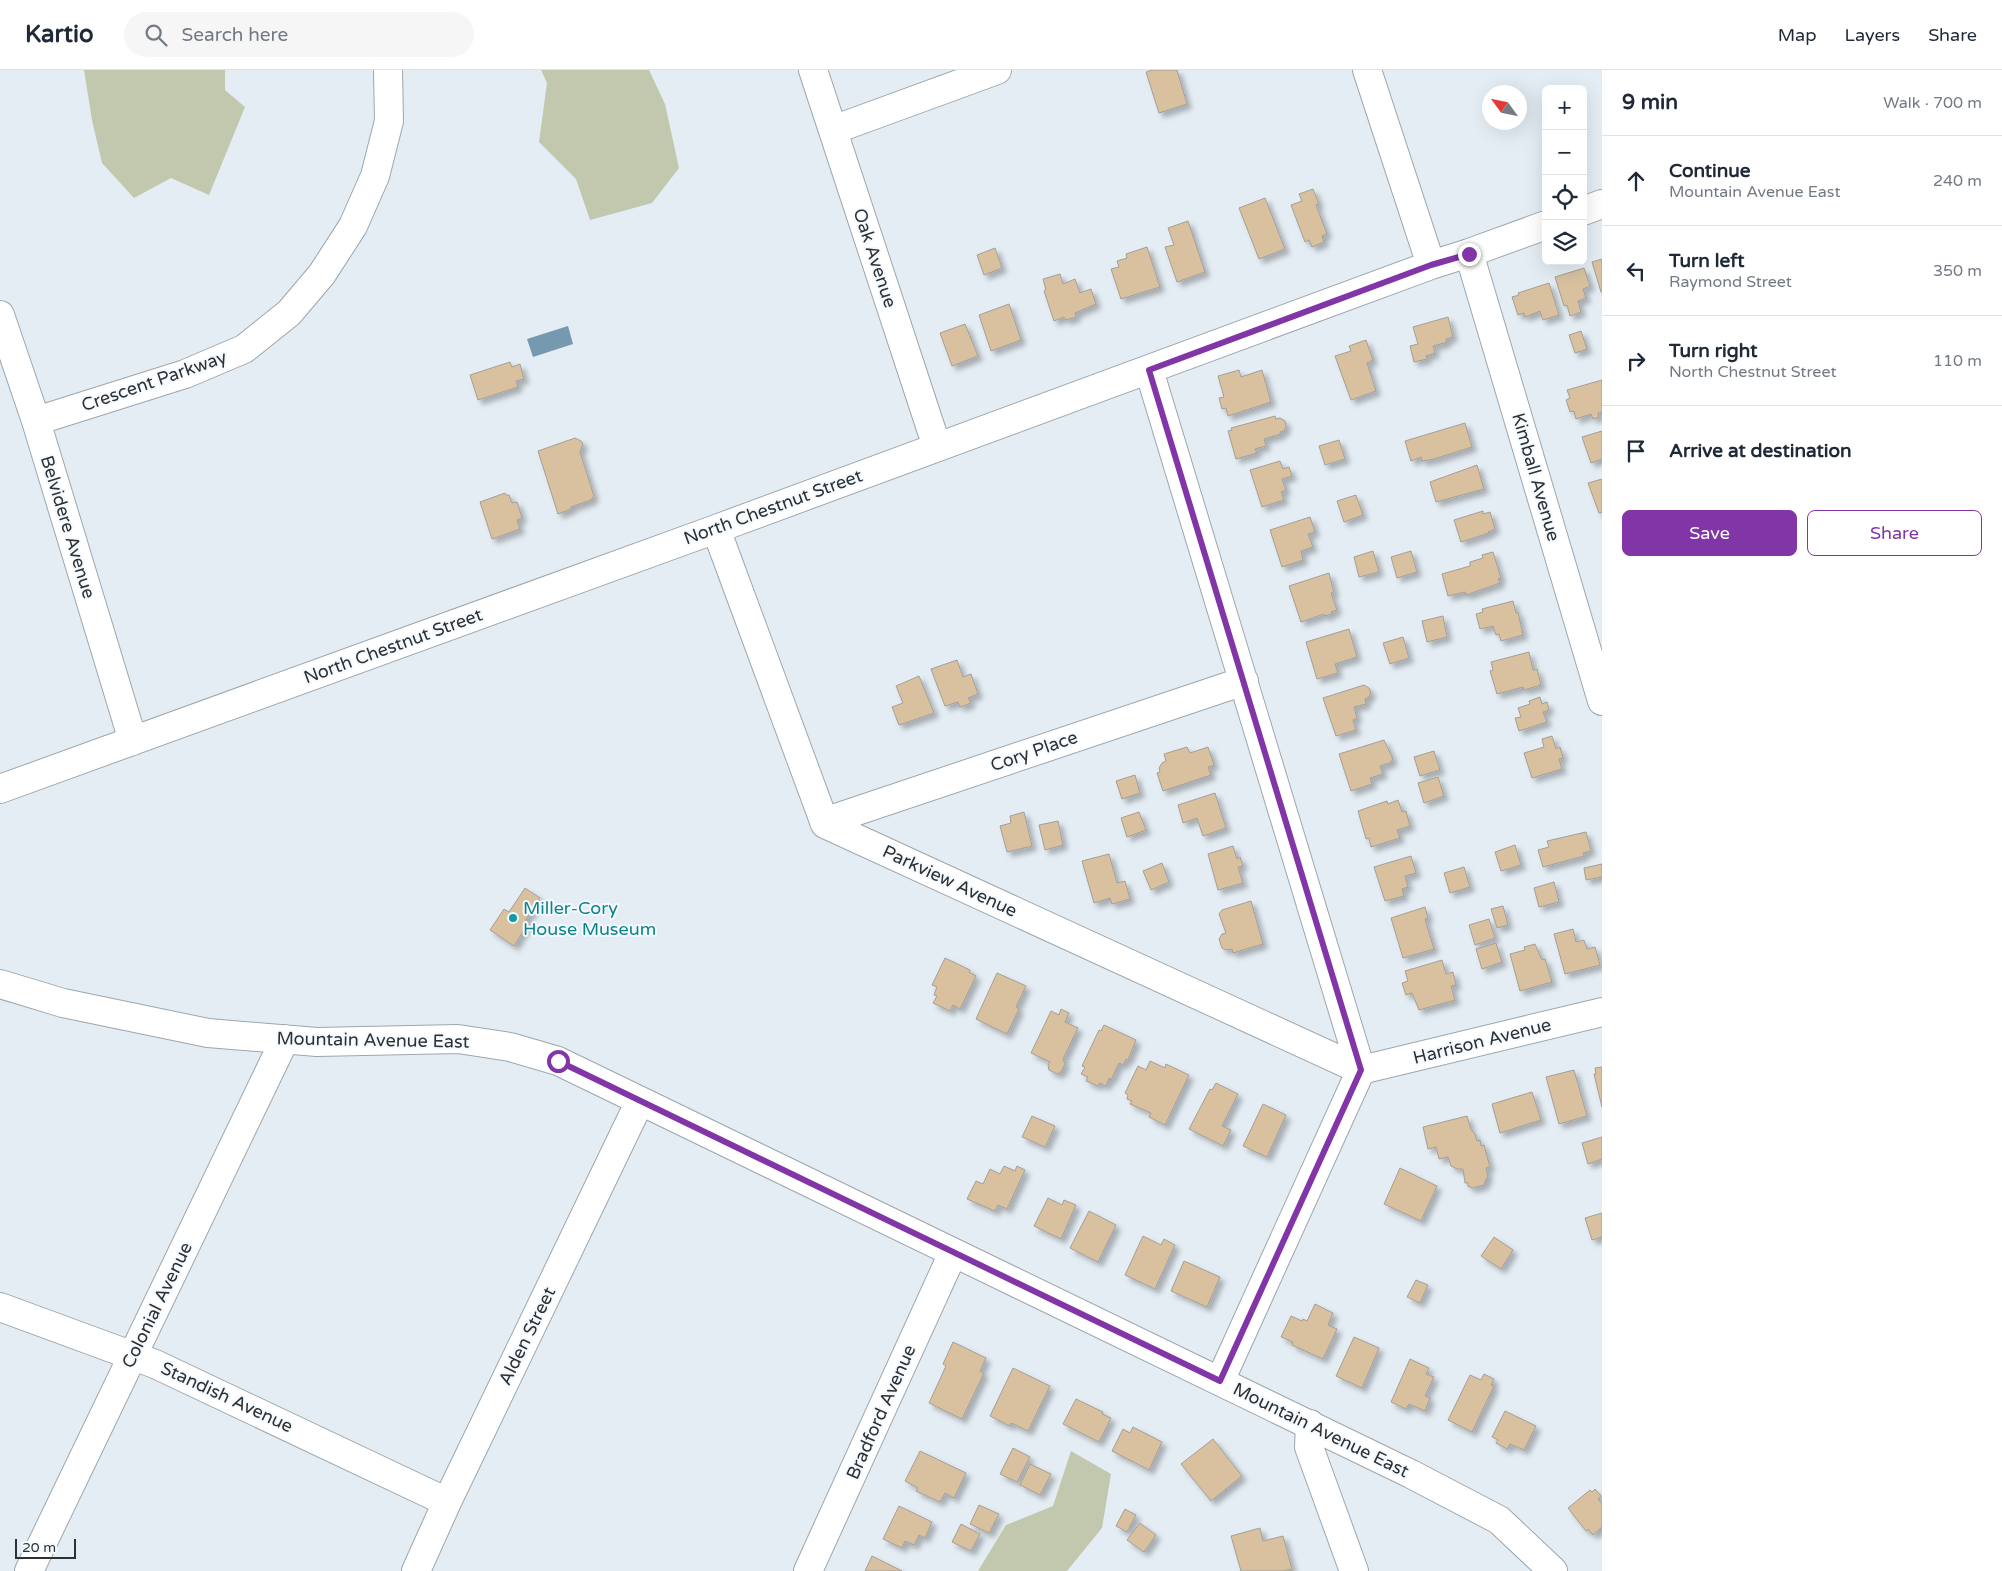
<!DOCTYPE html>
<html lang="en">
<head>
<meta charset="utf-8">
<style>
	:root { --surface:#fff; --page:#f6f6f7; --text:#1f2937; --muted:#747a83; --line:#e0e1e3; --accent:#8235a6 }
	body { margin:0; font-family:"Varela Round",sans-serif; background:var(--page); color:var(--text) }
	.controls { position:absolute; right:15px; top:15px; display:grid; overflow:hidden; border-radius:8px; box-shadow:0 5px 20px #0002 }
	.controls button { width:45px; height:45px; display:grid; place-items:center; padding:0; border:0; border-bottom:1px solid var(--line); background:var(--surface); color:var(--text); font:25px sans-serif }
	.compass { position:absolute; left:1482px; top:15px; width:45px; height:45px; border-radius:50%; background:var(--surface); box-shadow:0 5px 20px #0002; rotate:303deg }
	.scale { position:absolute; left:15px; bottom:12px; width:61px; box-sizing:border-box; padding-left:5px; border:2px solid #2e3133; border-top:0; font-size:14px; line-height:18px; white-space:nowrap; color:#2e3133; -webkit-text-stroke:4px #f4fafe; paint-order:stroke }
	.stop { position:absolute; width:15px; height:15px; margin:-11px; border:4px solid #8235a6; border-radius:50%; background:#fff }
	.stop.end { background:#8235a6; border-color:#fff; box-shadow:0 1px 5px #0008 }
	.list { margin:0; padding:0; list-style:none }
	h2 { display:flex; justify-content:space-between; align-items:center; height:65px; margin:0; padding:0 20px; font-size:21px }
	h2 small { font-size:16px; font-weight:400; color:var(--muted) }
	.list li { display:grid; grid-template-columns:32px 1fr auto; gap:15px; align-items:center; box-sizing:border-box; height:90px; padding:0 20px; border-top:1px solid var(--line) }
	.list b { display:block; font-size:19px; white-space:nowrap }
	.list p { margin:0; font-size:16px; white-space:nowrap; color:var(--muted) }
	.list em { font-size:16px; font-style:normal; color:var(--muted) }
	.actions { display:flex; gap:10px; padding:15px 20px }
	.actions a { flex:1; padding:11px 0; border:1px solid var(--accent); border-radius:8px; text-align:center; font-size:18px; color:var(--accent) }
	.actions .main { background:var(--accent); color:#fff }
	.icon { flex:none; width:28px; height:28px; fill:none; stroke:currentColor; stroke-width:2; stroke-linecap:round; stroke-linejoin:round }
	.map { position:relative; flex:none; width:1602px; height:1501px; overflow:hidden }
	header { display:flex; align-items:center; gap:30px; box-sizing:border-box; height:70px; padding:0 25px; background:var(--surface); border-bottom:1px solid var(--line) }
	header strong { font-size:24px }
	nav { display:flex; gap:28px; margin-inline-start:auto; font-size:18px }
	.search { width:350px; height:45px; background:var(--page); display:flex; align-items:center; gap:12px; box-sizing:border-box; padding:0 18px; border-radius:28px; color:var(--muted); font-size:19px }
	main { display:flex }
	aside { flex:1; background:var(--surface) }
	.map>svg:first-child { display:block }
</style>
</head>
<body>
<header>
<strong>Kartio</strong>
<div class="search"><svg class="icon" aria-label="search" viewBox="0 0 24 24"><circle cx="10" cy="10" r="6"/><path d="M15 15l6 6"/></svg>Search here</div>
<nav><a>Map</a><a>Layers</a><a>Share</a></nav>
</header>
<main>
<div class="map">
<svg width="1602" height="1501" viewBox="0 0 1602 1501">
	<defs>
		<filter id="shadow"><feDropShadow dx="4.5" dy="4.5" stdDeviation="2.5" flood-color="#0004"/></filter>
	</defs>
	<rect width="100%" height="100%" fill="#e4edf4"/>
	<!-- green -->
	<path fill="#c1c8ae" d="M 84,0 L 225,0 L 225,20 L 245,37 L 209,125 L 171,108 L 134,128 L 102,93 L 92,50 Z
		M 541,0 L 649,0 L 665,34 L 679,98 L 652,133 L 590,150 L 576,109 L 539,72 L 547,13 Z
		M 1071,1381 L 1111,1404 L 1102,1458 L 1067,1501 L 978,1501 L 1006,1455 L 1053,1436 Z"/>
	<!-- water -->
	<path fill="#7599af" d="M 568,256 L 573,274 L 533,287 L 527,269 Z"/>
	<!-- building -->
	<path fill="#d9c1a0" stroke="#a49e96" filter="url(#shadow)" d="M 1152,0 L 1177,0 L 1187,34 L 1159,43 L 1146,2 Z
		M 1313,119 L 1319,134 L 1316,135 L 1327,164 L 1322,166 L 1324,172 L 1312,177 L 1309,170 L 1305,172 L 1291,135 L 1302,131 L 1299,124 Z
		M 1265,128 L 1285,179 L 1259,189 L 1239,138 Z
		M 1188,151 L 1205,202 L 1177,212 L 1165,177 L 1174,175 L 1168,158 Z
		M 1147,177 L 1160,217 L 1121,229 L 1111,199 L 1119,197 L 1117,191 L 1127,188 L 1126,184 Z
		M 995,178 L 1002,198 L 984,205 L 977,185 Z
		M 1602,189 L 1602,222 L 1601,222 L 1592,192 Z
		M 1584,198 L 1590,216 L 1583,219 L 1586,228 L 1578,231 L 1581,242 L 1570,246 L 1567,235 L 1564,236 L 1555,207 Z
		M 1060,204 L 1063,214 L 1075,209 L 1080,223 L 1091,219 L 1096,234 L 1075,243 L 1076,247 L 1066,250 L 1064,247 L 1054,251 L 1044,221 L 1046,220 L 1043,209 Z
		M 1549,213 L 1559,245 L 1543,250 L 1540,241 L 1525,247 L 1524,243 L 1518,245 L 1512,227 L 1519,225 L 1518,223 Z
		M 1009,234 L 1021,270 L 991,281 L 979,245 Z
		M 1448,247 L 1453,267 L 1446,269 L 1447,272 L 1433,276 L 1435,283 L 1426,286 L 1427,289 L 1414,292 L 1410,276 L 1418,274 L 1413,257 Z
		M 965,254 L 978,286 L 952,296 L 940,263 Z
		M 1581,261 L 1587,279 L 1575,283 L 1569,265 Z
		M 1366,270 L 1373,290 L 1367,293 L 1376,321 L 1351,330 L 1335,286 L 1351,281 L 1349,276 Z
		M 510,292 L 512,297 L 520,294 L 524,309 L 516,311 L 518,317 L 478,330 L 470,305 Z
		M 1239,300 L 1241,307 L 1262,300 L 1271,332 L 1228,346 L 1226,338 L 1222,339 L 1219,328 L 1224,327 L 1218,306 Z
		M 1602,310 L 1602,342 L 1598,343 L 1599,347 L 1593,349 L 1591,344 L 1576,349 L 1574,341 L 1570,342 L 1566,330 L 1570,328 L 1567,320 Z
		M 1275,346 L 1276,349 L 1280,348 L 1285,351 L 1286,356 L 1284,361 L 1280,362 L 1281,364 L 1264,369 L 1266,376 L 1255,379 L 1257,383 L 1236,389 L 1228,361 L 1232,360 L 1231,358 Z
		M 1465,353 L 1472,377 L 1434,389 L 1422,391 L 1421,387 L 1411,391 L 1405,371 Z
		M 1602,361 L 1602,389 L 1591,393 L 1582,367 Z
		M 575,368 L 581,371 L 583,374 L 580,382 L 594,426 L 591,430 L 571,437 L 571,439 L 558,444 L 538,381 Z
		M 1339,370 L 1345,389 L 1325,395 L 1319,376 Z
		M 1280,391 L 1283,399 L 1289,397 L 1292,406 L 1282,409 L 1286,420 L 1281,422 L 1284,430 L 1262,437 L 1250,400 Z
		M 1477,395 L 1484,419 L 1436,432 L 1430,412 Z
		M 1602,409 L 1602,442 L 1599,443 L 1588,413 Z
		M 505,423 L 506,425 L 509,425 L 512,433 L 517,432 L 522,448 L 517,450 L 520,459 L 492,469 L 480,432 Z
		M 1356,425 L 1363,445 L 1344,452 L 1337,431 Z
		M 1483,441 L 1483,444 L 1490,442 L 1495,459 L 1488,462 L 1489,463 L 1461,472 L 1454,450 Z
		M 1310,447 L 1315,462 L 1308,464 L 1313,477 L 1301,481 L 1303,490 L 1282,497 L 1270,460 Z
		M 1373,481 L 1379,502 L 1359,507 L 1354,487 Z
		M 1411,481 L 1417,502 L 1397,508 L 1391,487 Z
		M 1493,482 L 1501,508 L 1498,509 L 1500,513 L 1466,525 L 1465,522 L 1448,526 L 1442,504 L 1470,496 L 1470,492 L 1483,488 L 1482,485 Z
		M 1329,503 L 1334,523 L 1331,523 L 1337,540 L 1331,542 L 1332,544 L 1324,546 L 1324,544 L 1301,552 L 1289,516 Z
		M 1513,531 L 1516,543 L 1518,542 L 1523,565 L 1501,571 L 1499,564 L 1496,565 L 1493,556 L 1480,559 L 1476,544 L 1483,542 L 1482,539 Z
		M 1443,546 L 1447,567 L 1427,572 L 1422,551 Z
		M 1349,559 L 1357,587 L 1335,594 L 1338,603 L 1317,609 L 1306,572 Z
		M 1403,567 L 1409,588 L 1390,594 L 1383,573 Z
		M 1529,582 L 1533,600 L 1537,599 L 1541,615 L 1524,620 L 1523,617 L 1497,624 L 1490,601 L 1493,600 L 1491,592 Z
		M 957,590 L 963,607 L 971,604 L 978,624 L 968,628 L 971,633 L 960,637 L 958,632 L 945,636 L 931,599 Z
		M 919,606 L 934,643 L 899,655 L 892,637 L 903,633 L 896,616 Z
		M 1364,615 L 1369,618 L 1371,623 L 1369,627 L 1365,629 L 1366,634 L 1354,637 L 1357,648 L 1353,650 L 1356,660 L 1336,666 L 1323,628 Z
		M 1540,627 L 1542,634 L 1547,632 L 1549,640 L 1543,642 L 1547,652 L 1519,661 L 1515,648 L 1521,647 L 1518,638 L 1530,634 L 1529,631 Z
		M 1552,666 L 1556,679 L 1560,677 L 1563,688 L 1559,689 L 1562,699 L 1532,708 L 1524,683 L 1544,677 L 1542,669 Z
		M 1384,670 L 1393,689 L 1390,693 L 1380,696 L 1383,704 L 1370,708 L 1372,714 L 1351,721 L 1339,684 Z
		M 1187,677 L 1190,683 L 1208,677 L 1214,695 L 1208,697 L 1211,705 L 1163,721 L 1157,703 L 1160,702 L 1159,698 L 1162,693 L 1166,691 L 1164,684 Z
		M 1434,681 L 1440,700 L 1420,706 L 1414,687 Z
		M 1135,705 L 1140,723 L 1122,729 L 1116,711 Z
		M 1438,707 L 1444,726 L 1424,733 L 1418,713 Z
		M 1215,723 L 1226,758 L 1203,766 L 1197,748 L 1183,753 L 1178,735 Z
		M 1398,730 L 1402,742 L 1406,741 L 1410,756 L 1397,760 L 1400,768 L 1371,777 L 1369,768 L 1366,769 L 1358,741 L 1387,731 L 1388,734 Z
		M 1024,742 L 1032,776 L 1007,782 L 1000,756 L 1011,753 L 1010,746 Z
		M 1139,742 L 1146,760 L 1127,767 L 1121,748 Z
		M 1058,751 L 1063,775 L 1045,780 L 1039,755 Z
		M 1586,762 L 1591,781 L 1583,783 L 1584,786 L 1543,797 L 1538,780 L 1549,777 L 1547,771 Z
		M 1515,775 L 1521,795 L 1501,801 L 1495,782 Z
		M 1233,776 L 1237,789 L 1240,787 L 1243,796 L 1238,797 L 1243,813 L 1218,820 L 1208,784 Z
		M 1109,784 L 1117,813 L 1125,811 L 1130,829 L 1112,834 L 1110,828 L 1094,833 L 1082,791 Z
		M 1411,786 L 1416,803 L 1405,806 L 1408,817 L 1402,819 L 1404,826 L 1385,831 L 1374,797 Z
		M 1162,793 L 1169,812 L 1151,820 L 1143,801 Z
		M 1602,794 L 1602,807 L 1586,810 L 1584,798 Z
		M 1464,797 L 1470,817 L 1450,823 L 1444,803 Z
		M 1554,812 L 1559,832 L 1539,837 L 1534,818 Z
		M 525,818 L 540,828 L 524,853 L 527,855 L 514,876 L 490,860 L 504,839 L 509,842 Z
		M 1251,831 L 1263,874 L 1233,883 L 1232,879 L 1226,880 L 1222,878 L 1219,869 L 1222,864 L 1226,863 L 1219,844 L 1222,840 Z
		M 1503,836 L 1508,855 L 1497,858 L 1491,839 Z
		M 1425,837 L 1428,848 L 1425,849 L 1434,879 L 1403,888 L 1391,848 Z
		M 1489,849 L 1495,868 L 1475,875 L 1469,855 Z
		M 1573,859 L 1576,872 L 1584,870 L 1587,879 L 1595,877 L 1600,895 L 1565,904 L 1554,864 Z
		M 1496,873 L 1502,892 L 1482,899 L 1476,879 Z
		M 1535,874 L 1542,890 L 1545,889 L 1552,912 L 1520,921 L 1510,884 L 1525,880 L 1524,877 Z
		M 945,888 L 970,900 L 969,902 L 976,906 L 960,939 L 953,935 L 950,941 L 933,933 L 937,926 L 934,925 L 937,917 L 932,915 Z
		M 1442,890 L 1446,904 L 1453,902 L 1456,915 L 1451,916 L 1455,930 L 1419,940 L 1412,923 L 1406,925 L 1402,913 L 1408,911 L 1405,901 Z
		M 997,903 L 1026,916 L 1016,937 L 1019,939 L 1007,964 L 976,949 Z
		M 1061,939 L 1069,943 L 1065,952 L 1078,958 L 1063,989 L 1065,994 L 1061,1002 L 1057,1004 L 1049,1000 L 1048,995 L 1050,992 L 1031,983 L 1051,941 L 1059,945 Z
		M 1104,955 L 1136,970 L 1128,990 L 1126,989 L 1123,995 L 1119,993 L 1111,1010 L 1109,1008 L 1106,1016 L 1100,1013 L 1098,1016 L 1086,1011 L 1088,1007 L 1081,1004 L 1085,997 L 1082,996 L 1099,960 L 1101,961 Z
		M 1150,991 L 1165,998 L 1166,994 L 1189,1005 L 1165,1055 L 1149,1047 L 1151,1043 L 1130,1034 L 1132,1031 L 1127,1029 L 1128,1025 L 1125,1023 L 1138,996 L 1146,1000 Z
		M 1602,997 L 1602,1037 L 1594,1004 L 1596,1004 L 1595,998 Z
		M 1574,1000 L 1587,1046 L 1559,1054 L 1546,1007 Z
		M 1216,1013 L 1238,1024 L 1222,1056 L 1231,1060 L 1223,1076 L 1189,1059 L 1210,1019 L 1212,1020 Z
		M 1532,1022 L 1541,1050 L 1500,1063 L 1492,1034 Z
		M 1263,1034 L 1286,1045 L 1267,1087 L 1243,1076 Z
		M 1032,1046 L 1055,1056 L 1045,1077 L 1022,1067 Z
		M 1467,1046 L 1471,1060 L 1475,1064 L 1477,1071 L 1480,1070 L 1481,1076 L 1484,1075 L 1490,1097 L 1486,1098 L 1488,1108 L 1486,1109 L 1484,1115 L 1473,1118 L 1468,1116 L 1468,1113 L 1465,1113 L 1463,1099 L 1457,1099 L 1451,1096 L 1448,1087 L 1439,1089 L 1436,1077 L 1428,1079 L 1423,1057 Z
		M 1602,1067 L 1602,1089 L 1588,1094 L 1582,1073 Z
		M 1004,1096 L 1015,1101 L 1017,1096 L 1025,1100 L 1007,1139 L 998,1135 L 995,1141 L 967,1129 L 976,1111 L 983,1114 L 990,1099 L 1000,1104 Z
		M 1400,1098 L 1437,1116 L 1421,1151 L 1384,1134 Z
		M 1048,1128 L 1062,1135 L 1064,1130 L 1076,1135 L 1061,1169 L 1034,1156 Z
		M 1089,1141 L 1116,1155 L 1098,1192 L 1070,1178 Z
		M 1602,1143 L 1602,1167 L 1592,1170 L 1585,1148 Z
		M 1143,1166 L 1161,1175 L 1164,1169 L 1175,1175 L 1155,1219 L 1125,1205 Z
		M 1494,1167 L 1513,1180 L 1501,1199 L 1481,1186 Z
		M 1184,1191 L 1220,1207 L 1207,1237 L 1171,1221 Z
		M 1416,1210 L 1428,1215 L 1420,1233 L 1407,1227 Z
		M 1315,1234 L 1333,1243 L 1328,1255 L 1337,1259 L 1323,1289 L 1292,1275 L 1293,1272 L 1281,1267 L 1291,1246 L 1302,1251 L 1303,1249 L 1307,1251 Z
		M 1354,1267 L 1379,1278 L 1362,1318 L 1336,1306 Z
		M 953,1272 L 986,1288 L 980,1301 L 984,1303 L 962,1349 L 929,1333 L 946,1296 L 943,1294 Z
		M 1410,1289 L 1429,1298 L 1426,1304 L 1434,1307 L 1425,1326 L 1430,1328 L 1425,1341 L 1409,1334 L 1406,1339 L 1391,1332 Z
		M 1013,1298 L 1050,1316 L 1028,1361 L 1011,1353 L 1010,1356 L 990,1346 Z
		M 1484,1304 L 1494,1309 L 1491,1315 L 1494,1316 L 1472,1362 L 1448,1350 L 1470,1305 L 1481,1310 Z
		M 1076,1329 L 1103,1342 L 1102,1344 L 1111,1348 L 1099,1372 L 1063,1354 Z
		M 1505,1341 L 1536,1356 L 1524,1380 L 1510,1374 L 1507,1379 L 1496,1373 L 1498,1370 L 1492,1367 Z
		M 1133,1357 L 1162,1372 L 1149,1400 L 1112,1381 L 1123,1359 L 1130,1363 Z
		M 1213,1369 L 1242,1406 L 1211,1431 L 1181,1394 Z
		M 1013,1378 L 1030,1387 L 1017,1412 L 1000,1404 Z
		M 920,1381 L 966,1403 L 954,1428 L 945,1423 L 940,1432 L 916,1421 L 918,1418 L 905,1411 Z
		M 1030,1394 L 1051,1404 L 1040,1425 L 1020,1415 Z
		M 1595,1419 L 1601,1426 L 1598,1429 L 1602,1434 L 1602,1457 L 1593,1465 L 1588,1459 L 1586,1461 L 1568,1438 L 1590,1420 L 1592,1422 Z
		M 979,1435 L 999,1444 L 989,1463 L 970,1454 Z
		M 899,1436 L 932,1452 L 925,1468 L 919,1465 L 914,1475 L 905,1471 L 902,1478 L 883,1469 Z
		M 1125,1439 L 1136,1445 L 1127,1462 L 1116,1456 Z
		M 1140,1453 L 1156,1465 L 1144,1482 L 1127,1470 Z
		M 961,1454 L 980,1464 L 971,1481 L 952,1472 Z
		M 1260,1458 L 1263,1471 L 1283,1466 L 1292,1499 L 1283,1501 L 1241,1501 L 1231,1466 Z
		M 872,1486 L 902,1501 L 865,1501 Z"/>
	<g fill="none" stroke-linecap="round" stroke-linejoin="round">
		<!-- minor casing -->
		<g stroke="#9ea6ad" stroke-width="30">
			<path id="minor" d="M 813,0 L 937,377
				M 1367,0 L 1431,195
				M 833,60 L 997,0
				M 1583,141 L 1602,134
				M 1469,183 L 1602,631
				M 0,245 L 36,351 L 133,671
				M 1149,300 L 1361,1000 L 1220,1311
				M 36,351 L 185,304 L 244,279 L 289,243 L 322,204 L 353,156 L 375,106 L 389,51 L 388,0
				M 716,459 L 825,754 L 1361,1000 L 1602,942
				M 0,719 L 716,459 L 1431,195 L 1469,183 L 1546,155
				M 824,752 L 1244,611
				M 0,914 L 63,933 L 208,963 L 317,972 L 458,969 L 510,977 L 558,991 L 1411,1404 L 1499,1450 L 1553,1501
				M 0,1237 L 155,1294 L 447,1432
				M 1310,1354 L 1309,1377 L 1354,1501
				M 29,1501 L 285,969
				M 416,1501 L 447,1432 L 640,1031
				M 808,1501 L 953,1183"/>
		</g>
		<!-- minor -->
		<use href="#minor" stroke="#fff" stroke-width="28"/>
	</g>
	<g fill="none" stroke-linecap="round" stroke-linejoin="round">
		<!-- route -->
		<path stroke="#8235a6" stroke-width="6" d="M 558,991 L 1220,1311 L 1361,1000 L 1149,300 L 1431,195 L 1469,184"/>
	</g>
	<!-- markers -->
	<circle fill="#0f9aa8" stroke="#f4fafe" stroke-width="2" cx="513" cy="848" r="5"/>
	<g text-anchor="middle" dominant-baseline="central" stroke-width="4" stroke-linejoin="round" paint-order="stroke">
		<!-- street labels -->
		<g font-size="18" fill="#2e3133" stroke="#f4fafe">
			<text transform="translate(875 188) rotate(72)">Oak Avenue</text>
			<text transform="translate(154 311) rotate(-19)">Crescent Parkway</text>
			<text transform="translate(1536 407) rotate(74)">Kimball Avenue</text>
			<text transform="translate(773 437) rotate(-20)">North Chestnut Street</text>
			<text transform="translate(68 457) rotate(73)">Belvidere Avenue</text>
			<text transform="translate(393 576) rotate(-20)">North Chestnut Street</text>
			<text transform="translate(1034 681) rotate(-19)">Cory Place</text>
			<text transform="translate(950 811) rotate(25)">Parkview Avenue</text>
			<text transform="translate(373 970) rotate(1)">Mountain Avenue East</text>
			<text transform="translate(1482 971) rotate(-14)">Harrison Avenue</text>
			<text transform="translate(157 1235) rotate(-64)">Colonial Avenue</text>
			<text transform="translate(527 1266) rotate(-64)">Alden Street</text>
			<text transform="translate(227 1327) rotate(25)">Standish Avenue</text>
			<text transform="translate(881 1342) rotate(-66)">Bradford Avenue</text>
			<text transform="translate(1321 1360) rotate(26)">Mountain Avenue East</text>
		</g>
		<!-- culture labels -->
		<g font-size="18" fill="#0d838f" stroke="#f4fafe" text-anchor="start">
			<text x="523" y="838">Miller-Cory<tspan x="523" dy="21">House Museum</tspan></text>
		</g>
	</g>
</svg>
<div class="controls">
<button>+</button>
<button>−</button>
<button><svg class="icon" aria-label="locate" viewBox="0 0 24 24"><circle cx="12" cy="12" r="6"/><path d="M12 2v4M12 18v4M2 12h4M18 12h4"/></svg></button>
<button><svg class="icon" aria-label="layers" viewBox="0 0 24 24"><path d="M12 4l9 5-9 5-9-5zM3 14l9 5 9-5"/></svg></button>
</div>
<svg class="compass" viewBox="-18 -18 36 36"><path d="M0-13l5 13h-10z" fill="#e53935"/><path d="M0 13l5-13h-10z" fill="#747a83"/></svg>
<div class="scale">20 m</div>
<div class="stop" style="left:558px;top:991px"></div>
<div class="stop end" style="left:1469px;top:184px"></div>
</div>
<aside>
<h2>9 min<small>Walk · 700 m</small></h2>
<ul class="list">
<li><svg class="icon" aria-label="ahead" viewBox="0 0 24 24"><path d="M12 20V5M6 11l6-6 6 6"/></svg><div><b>Continue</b><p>Mountain Avenue East</p></div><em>240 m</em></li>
<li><svg class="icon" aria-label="left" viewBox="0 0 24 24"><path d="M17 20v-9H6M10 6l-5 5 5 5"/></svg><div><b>Turn left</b><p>Raymond Street</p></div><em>350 m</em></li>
<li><svg class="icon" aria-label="right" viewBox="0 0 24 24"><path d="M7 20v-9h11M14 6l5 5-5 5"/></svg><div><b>Turn right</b><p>North Chestnut Street</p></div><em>110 m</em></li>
<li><svg class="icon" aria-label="arrive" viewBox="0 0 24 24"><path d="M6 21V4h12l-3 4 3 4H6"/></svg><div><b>Arrive at destination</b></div></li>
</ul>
<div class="actions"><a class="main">Save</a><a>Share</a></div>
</aside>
</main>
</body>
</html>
